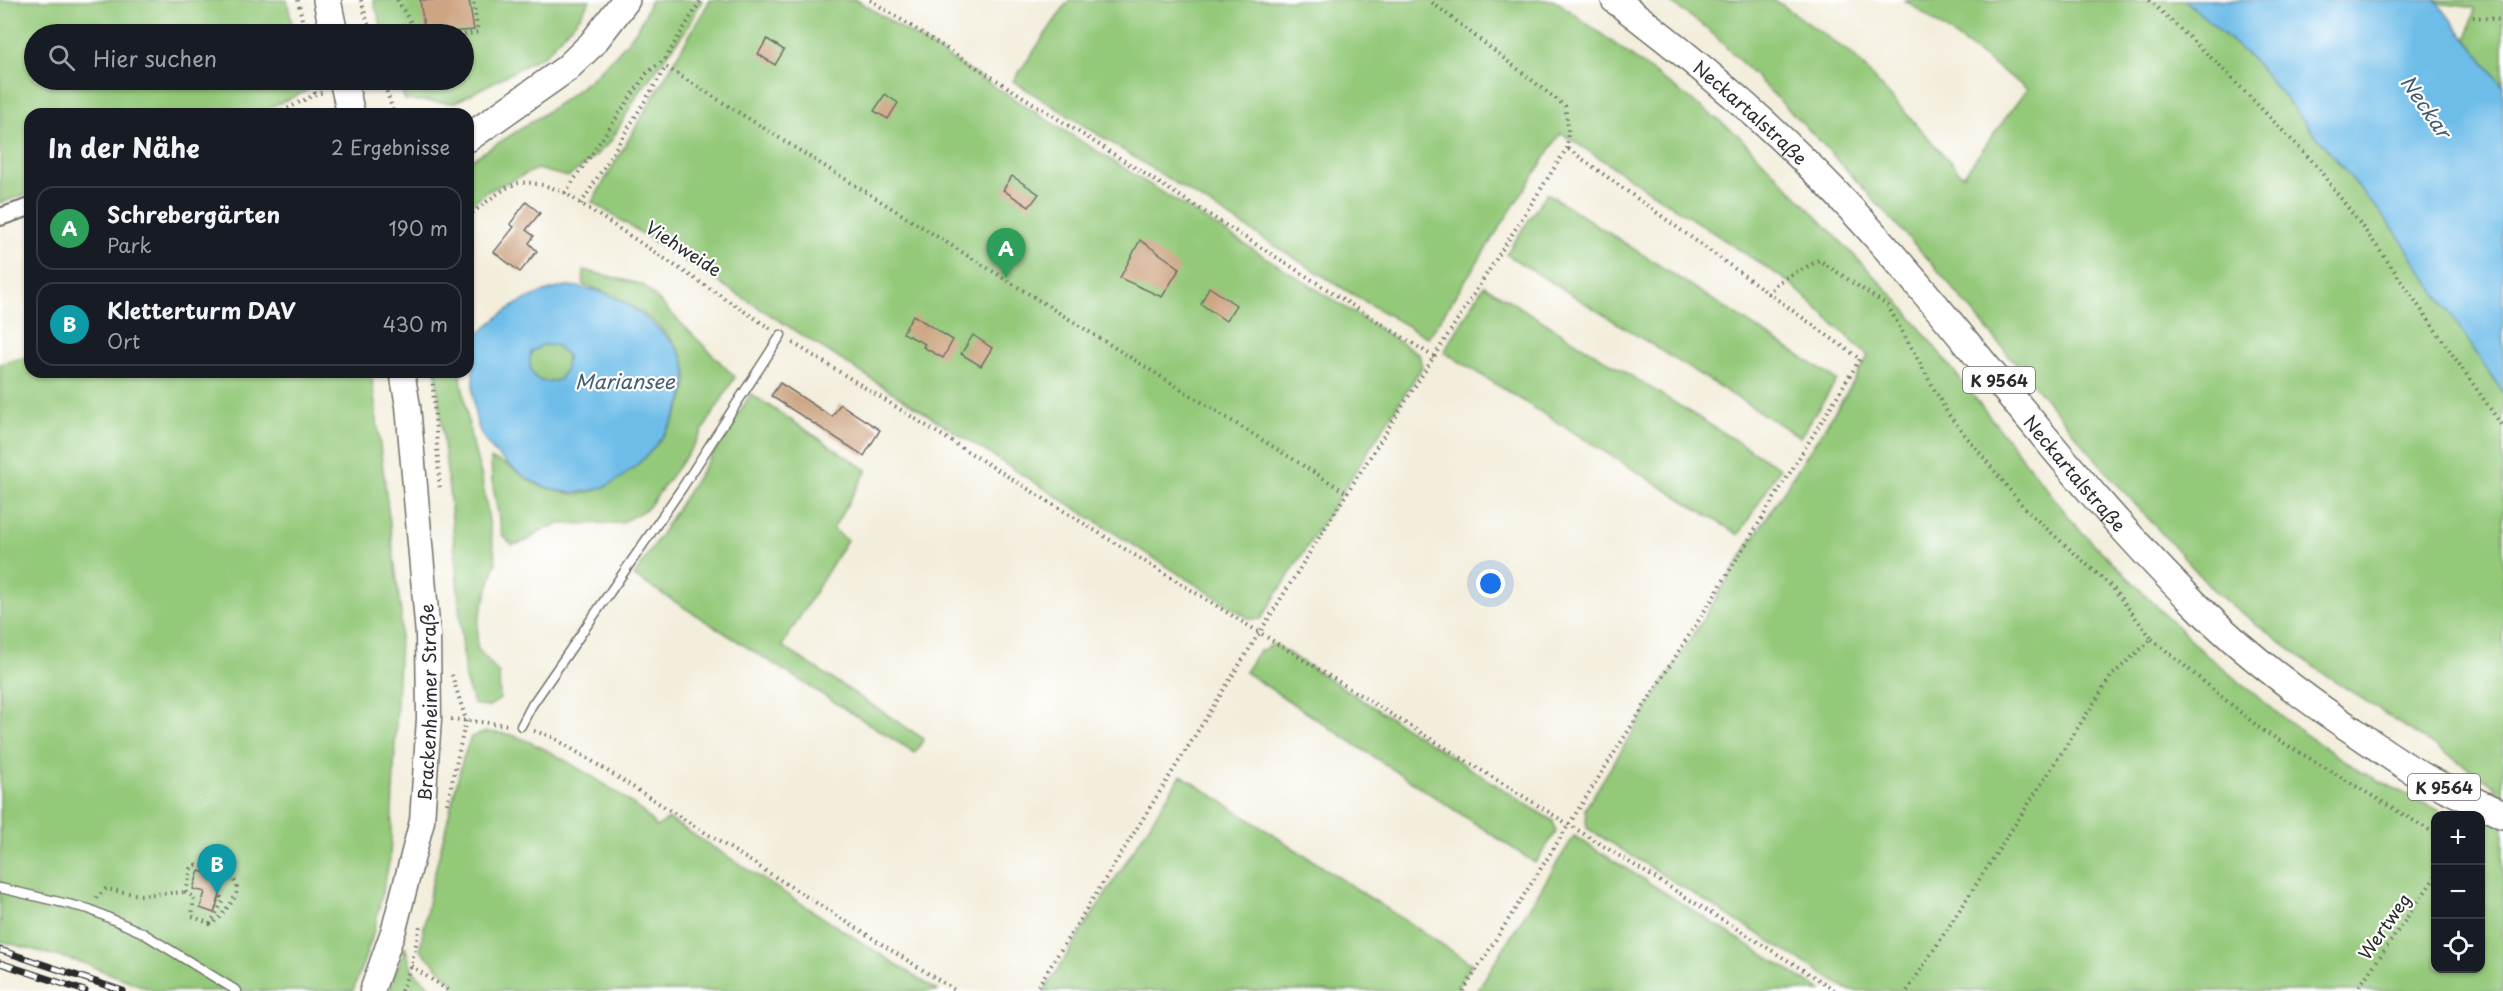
<!DOCTYPE html>
<html lang="de">
<head>
<meta charset="utf-8">
<style>
	:root { --surface:#171b24; --page:#242831; --text:#f1f3f6; --muted:#9ea1a6; --line:#363941; --accent:#8c9099 }
	body { margin:0; font-family:"Playpen Sans",sans-serif; background:var(--page); color:var(--text) }
	.controls { position:absolute; right:18px; bottom:18px; display:grid; overflow:hidden; border-radius:12px; box-shadow:0 2px 4px #0004 }
	.controls button { width:54px; height:54px; display:grid; place-items:center; padding:0; border:0; border-bottom:2px solid var(--line); background:var(--surface); color:var(--text); font:30px sans-serif }
	.you { position:absolute; left:1491px; top:584px; width:21px; height:21px; margin:-15px; border:4px solid #fff; border-radius:50%; background:#1a73e8; box-shadow:0 0 0 9px #1a73e833 }
	.badge { display:grid; place-items:center; width:39px; height:39px; border-radius:50%; background:var(--accent); color:#fff; font-size:20px; font-weight:700 }
	.pin { position:absolute; translate:-50% -50px; filter:drop-shadow(0 2px 3px #0008) }
	.pin::after { content:''; position:absolute; top:32px; width:21px; height:18px; background:inherit; clip-path:polygon(0 0,100% 0,50% 100%) }
	.list { margin:0; padding:0; list-style:none }
	h2 { display:flex; justify-content:space-between; align-items:center; height:78px; margin:0; padding:0 24px; font-size:26px }
	h2 small { font-size:20px; font-weight:400; color:var(--muted) }
	.list li { display:grid; grid-template-columns:39px 1fr auto; gap:18px; align-items:center; box-sizing:border-box; height:84px; margin:0 12px 12px; padding:0 12px; border:2px solid var(--line); border-radius:18px }
	.list b { display:block; font-size:22px; white-space:nowrap }
	.list p { margin:0; font-size:20px; white-space:nowrap; color:var(--muted) }
	.list em { font-size:20px; font-style:normal; color:var(--muted) }
	.icon { flex:none; width:33px; height:33px; fill:none; stroke:currentColor; stroke-width:2; stroke-linecap:round; stroke-linejoin:round }
	.map { position:relative; flex:none; width:2503px; height:991px; overflow:hidden }
	.search { position:absolute; background:var(--surface); box-shadow:0 2px 4px #0004; left:24px; top:24px; width:450px; height:66px; display:flex; align-items:center; gap:15px; box-sizing:border-box; padding:0 21px; border-radius:33px; color:var(--muted); font-size:22px }
	.panel { position:absolute; background:var(--surface); box-shadow:0 2px 4px #0004; left:24px; top:108px; width:450px; height:270px; border-radius:18px }
	.map>svg:first-child { display:block }
</style>
</head>
<body>
<div class="map">
<svg width="2503" height="991" viewBox="0 0 2503 991">
	<rect width="100%" height="100%" fill="#fff"/>
	<filter id="ink" filterUnits="userSpaceOnUse"><feTurbulence type="fractalNoise" baseFrequency=".0167" numOctaves="2"/><feDisplacementMap in="SourceGraphic" scale="12" xChannelSelector="R" yChannelSelector="G"/><feConvolveMatrix kernelMatrix="1 2 1 2 8 2 1 2 1" color-interpolation-filters="sRGB"/></filter>
	<filter id="wash" filterUnits="userSpaceOnUse"><feTurbulence type="fractalNoise" baseFrequency=".008" numOctaves="4" result="noise"/><feDisplacementMap in="SourceGraphic" scale="24" xChannelSelector="R" yChannelSelector="G"/><feGaussianBlur stdDeviation="1.35" result="paint"/><feColorMatrix in="noise" values="0 0 0 0 0 0 0 0 0 0 0 0 0 0 0 0 0 1.4 0 .05"/><feComposite in="paint" operator="in"/></filter>
	<g filter="url(#wash)">
		<rect width="100%" height="100%" fill="#f3eedc"/>
		<!-- green -->
		<path fill="#94c97a" stroke="#607a52" stroke-width="1.5" d="M 0,0 L 287,0 L 294,34 L 34,34 L 34,80 L 304,80 L 307,91 L 255,114 L 30,114 L 30,193 L 0,203 Z
			M 373,0 L 590,0 L 581,15 L 546,54 L 507,75 L 454,103 L 405,100 L 398,80 L 464,80 L 464,34 L 384,34 Z
			M 651,0 L 702,0 L 688,27 L 638,94 L 611,141 L 591,160 L 568,177 L 537,169 L 486,192 L 468,207 L 468,162 C 529,123 594,89 637,29 C 643,21 647,9 651,0 Z
			M 710,0 L 857,0 L 1419,354 L 1422,367 L 1261,619 L 1250,619 L 592,202 Z
			M 1069,0 L 1555,0 L 1736,133 L 1900,303 L 2077,527 L 2205,654 L 2296,728 L 2360,771 L 2447,815 L 2436,816 L 2436,968 L 2480,968 L 2481,818 L 2497,787 L 2315,668 L 2217,594 L 2115,482 L 1936,268 L 1821,142 L 1708,29 L 1667,0 L 1775,0 L 1853,55 L 1963,176 L 2027,89 L 1905,0 L 2185,0 L 2256,63 L 2395,231 L 2503,393 L 2503,991 L 1850,991 L 1587,828 L 1585,809 L 1742,556 L 1848,391 L 1868,356 L 1790,283 L 1561,133 L 1428,338 L 1347,291 L 1013,81 Z
			M 2435,0 L 2503,0 L 2503,86 L 2467,39 L 2475,8 L 2438,3 Z
			M 1547,193 L 1837,380 L 1800,437 L 1506,254 Z
			M 584,270 L 643,285 L 735,377 L 694,445 L 648,508 L 621,523 L 558,524 L 540,531 L 527,541 L 513,545 L 502,535 L 492,481 L 491,459 C 511,463 524,480 543,487 C 549,489 555,490 561,491 C 567,493 573,495 579,494 C 606,491 626,475 645,456 C 665,437 687,407 687,377 C 686,334 620,293 583,285 Z
			M 1484,285 L 1780,468 L 1739,535 L 1444,352 Z
			M 542,345 L 555,345 L 567,355 L 566,369 L 559,380 C 536,386 527,375 531,352 Z
			M 30,356 L 30,372 L 371,372 L 401,614 L 390,859 L 372,938 L 353,991 L 154,991 L 83,963 L 0,941 L 0,364 Z
			M 436,372 L 460,372 L 471,438 L 481,474 L 496,562 L 478,622 L 477,648 L 499,673 L 500,699 L 488,707 L 474,704 L 465,679 L 452,518 Z
			M 751,394 L 867,470 L 833,529 L 847,540 L 782,646 L 924,739 L 915,753 L 634,576 Z
			M 1274,644 L 1553,821 L 1556,832 L 1535,863 L 1245,672 L 1258,652 Z
			M 486,732 C 497,733 508,733 518,737 C 547,748 641,802 656,827 L 669,819 L 938,991 L 460,991 L 420,949 L 430,892 L 463,758 L 471,737 Z
			M 1181,775 L 1472,964 L 1455,991 L 1044,991 Z
			M 1574,836 L 1822,991 L 1481,991 L 1478,989 Z
			M 405,947 L 413,971 L 435,991 L 389,991 Z"/>
		<!-- water -->
		<path fill="#6ebde9" stroke="#4c748a" stroke-width="1.5" fill-rule="evenodd" d="M 2185,0 L 2435,0 L 2438,3 L 2503,86 L 2503,393 L 2395,231 L 2256,63 Z
			M 566,286 C 605,288 626,301 655,326 C 663,333 674,343 680,353 C 707,398 639,479 595,490 C 567,496 541,489 518,472 C 504,462 486,446 479,429 C 469,401 474,367 475,338 C 504,309 526,295 566,286 ZM 542,345 L 555,345 L 567,355 L 566,369 L 559,380 C 536,386 527,375 531,352 Z"/>
		<g id="blocks">
			<!-- building -->
			<path fill="#cda583" d="M 420,0 L 469,0 L 474,30 L 425,34 Z
				M 767,39 L 784,50 L 775,65 L 758,54 Z
				M 885,94 L 898,103 L 888,119 L 874,111 Z
				M 1012,176 L 1039,194 L 1029,207 L 1003,190 Z
				M 526,202 L 540,213 L 526,230 L 534,236 L 529,243 L 537,251 L 520,272 L 494,252 L 514,227 L 510,224 Z
				M 1140,240 L 1180,268 L 1162,297 L 1120,278 Z
				M 1209,287 L 1236,305 L 1226,321 L 1201,304 Z
				M 913,315 L 953,340 L 943,358 L 923,347 L 925,344 L 903,333 Z
				M 973,335 L 992,348 L 981,366 L 961,354 Z
				M 780,383 L 832,417 L 840,404 L 880,430 L 864,456 L 771,396 Z
				M 199,871 L 222,878 L 223,885 L 214,913 L 200,908 L 205,892 L 193,889 Z"/>
		</g>
	</g>
	<g filter="url(#ink)">
		<use href="#blocks" fill-opacity="0" stroke="#716f69" stroke-width="1.5"/>
		<g fill="none" stroke-linecap="round" stroke-linejoin="round">
			<!-- lane casing -->
			<g stroke="#716f69" stroke-width="11">
				<path id="lane" d="M 521,726 L 532,705 L 682,488 L 781,335
					M 0,888 L 89,909 L 141,932 L 237,991"/>
			</g>
			<!-- street casing -->
			<g stroke="#716f69" stroke-width="20">
				<path id="street" d="M 0,217 L 30,207"/>
			</g>
			<!-- secondary casing -->
			<g stroke="#716f69" stroke-width="27">
				<g id="secondary">
					<path id="s1" d="M 372,991 L 394,929 L 422,821 L 429,719 L 428,635 L 408,406 L 402,372"/>
				</g>
			</g>
			<!-- primary casing -->
			<g stroke="#716f69" stroke-width="30">
				<g id="primary">
					<path d="M 327,0 L 334,34"/>
					<path id="s2" d="M 1615,0 C 1700,64 1781,132 1852,210 C 1971,339 2072,483 2197,606 C 2247,656 2305,699 2364,738 C 2386,753 2408,769 2431,781 C 2455,793 2479,803 2503,815"/>
					<path d="M 343,80 L 351,114"/>
					<path d="M 468,138 L 566,69 L 592,44 L 626,0"/>
				</g>
			</g>
			<!-- path -->
			<path stroke="#716f69" stroke-width="4" stroke-dasharray="1.5 4.5" stroke-linecap="butt" d="M 298,0 L 305,34
				M 361,0 L 371,34
				M 397,0 L 418,34
				M 870,0 L 1434,357
				M 2149,0 L 2221,67 L 2315,164 L 2379,249 L 2503,427
				M 2473,17 L 2503,20
				M 464,35 L 478,32 L 473,0
				M 313,80 L 315,94
				M 383,80 L 394,114
				M 368,86 L 385,85
				M 277,114 L 316,94 L 325,92
				M 565,193 L 647,73 L 665,59 L 701,0
				M 581,204 L 666,67 L 1347,493
				M 468,217 C 478,208 506,185 519,183 C 535,181 551,187 565,193 L 771,329
				M 1768,294 L 1777,283 L 1819,260 L 1888,306 L 1948,414 L 2027,511 L 2112,587 L 2152,639 L 2112,675 L 1907,991
				M 793,343 L 1837,991
				M 432,372 L 440,491
				M 2152,639 L 2262,730 L 2436,834
				M 451,719 L 509,725
				M 534,731 L 552,737 L 587,758 L 956,991
				M 447,804 L 466,720 L 451,672
				M 196,865 C 220,870 254,878 227,908 C 221,915 219,920 210,924 L 192,916 L 194,897 L 186,892 L 191,869 Z
				M 96,898 L 106,889 L 140,895 L 186,892
				M 210,924 L 223,901 L 220,896
				M 411,966 L 449,991
				M 401,991 L 411,966 L 420,926
				M 1035,991 L 1347,493 L 1567,148 L 1568,128 L 1565,106 L 1429,0
				M 1463,991 L 1714,596 L 1860,359 L 1567,148
				M 2356,991 L 2436,876"/>
			<!-- lane -->
			<use href="#lane" stroke="#fff" stroke-width="8"/>
			<!-- street -->
			<use href="#street" stroke="#fff" stroke-width="16"/>
			<!-- secondary -->
			<use href="#secondary" stroke="#fff" stroke-width="24"/>
			<!-- primary -->
			<use href="#primary" stroke="#fff" stroke-width="27"/>
			<!-- rail casing -->
			<g stroke="#2b2b2b" stroke-width="7">
				<path id="rail" d="M 0,950 L 123,991
					M 0,963 L 85,991"/>
			</g>
			<!-- rail -->
			<use href="#rail" stroke="#fff" stroke-width="4.5" stroke-dasharray="14" stroke-linecap="butt"/>
		</g>
	</g>
	<g text-anchor="middle" dominant-baseline="central" stroke-width="4.5" stroke-linejoin="round" paint-order="stroke">
		<!-- shield labels -->
		<g fill="#fff" stroke="#6b6b6b" stroke-width="1.5">
			<rect x="1963" y="367" width="72" height="26" rx="4.5"/>
			<rect x="2408" y="774" width="72" height="26" rx="4.5"/>
		</g>
		<g font-size="16" font-weight="bold" fill="#2b2b2b">
			<text x="1999" y="380">K 9564</text>
			<text x="2444" y="787">K 9564</text>
		</g>
		<!-- street labels -->
		<g font-size="18" fill="#2b2b2b" stroke="#fff">
			<text stroke="none"><textPath href="#s2" startOffset="176">Neckartalstraße</textPath></text>
			<text transform="translate(684 248) rotate(33)">Viehweide</text>
			<text stroke="none"><textPath href="#s2" startOffset="662">Neckartalstraße</textPath></text>
			<text stroke="none"><textPath href="#s1" startOffset="296">Brackenheimer Straße</textPath></text>
			<text transform="translate(2384 926) rotate(-55)">Wertweg</text>
		</g>
		<!-- water labels -->
		<g font-size="20" font-style="italic" fill="#425e6e" stroke="#fff">
			<text transform="translate(2426 106) rotate(55)">Neckar</text>
			<text x="625" y="381">Mariansee</text>
		</g>
	</g>
</svg>
<div class="controls">
<button>+</button>
<button>−</button>
<button><svg class="icon" aria-label="locate" viewBox="0 0 24 24"><circle cx="12" cy="12" r="6"/><path d="M12 2v4M12 18v4M2 12h4M18 12h4"/></svg></button>
</div>
<div class="you"></div>
<div class="pin badge" style="left:1006px;top:278px;background:#2e9e5b">A</div>
<div class="pin badge" style="left:217px;top:894px;background:#0f9aa8">B</div>
<div class="search"><svg class="icon" aria-label="search" viewBox="0 0 24 24"><circle cx="10" cy="10" r="6"/><path d="M15 15l6 6"/></svg>Hier suchen</div>
<section class="panel">
<h2>In der Nähe<small>2 Ergebnisse</small></h2>
<ul class="list">
<li><span class="badge" style="background:#2e9e5b">A</span><div><b>Schrebergärten</b><p>Park</p></div><em>190 m</em></li>
<li><span class="badge" style="background:#0f9aa8">B</span><div><b>Kletterturm DAV</b><p>Ort</p></div><em>430 m</em></li>
</ul>
</section>
</div>
</body>
</html>
